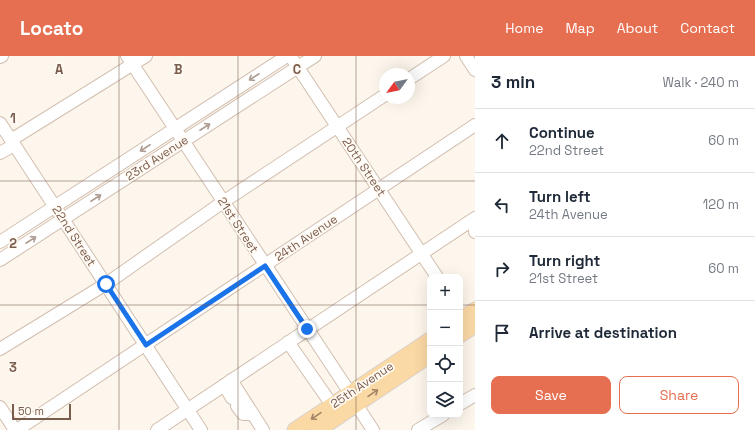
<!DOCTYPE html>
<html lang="en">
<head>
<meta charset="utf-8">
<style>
	:root { --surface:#fff; --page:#f6f6f7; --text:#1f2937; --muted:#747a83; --line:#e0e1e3; --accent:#e76f51 }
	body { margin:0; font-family:"Space Grotesk",sans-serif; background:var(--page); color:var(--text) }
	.controls { position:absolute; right:12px; bottom:12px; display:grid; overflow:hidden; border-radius:8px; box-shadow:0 4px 16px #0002 }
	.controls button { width:36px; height:36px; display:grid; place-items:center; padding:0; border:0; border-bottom:1px solid var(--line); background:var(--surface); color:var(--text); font:20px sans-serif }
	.compass { position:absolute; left:379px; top:12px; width:36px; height:36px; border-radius:50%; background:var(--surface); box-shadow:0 4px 16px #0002; rotate:237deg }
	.scale { position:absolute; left:12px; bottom:10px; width:59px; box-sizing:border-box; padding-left:4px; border:2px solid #7a5c4d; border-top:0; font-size:11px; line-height:14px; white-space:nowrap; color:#7a5c4d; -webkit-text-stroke:3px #fffaf3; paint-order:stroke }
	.stop { position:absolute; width:12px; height:12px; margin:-9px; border:3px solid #1a73e8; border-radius:50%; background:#fff }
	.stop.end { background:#1a73e8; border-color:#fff; box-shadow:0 1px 4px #0008 }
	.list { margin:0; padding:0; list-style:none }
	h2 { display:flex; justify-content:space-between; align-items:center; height:52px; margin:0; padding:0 16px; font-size:17px }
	h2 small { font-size:13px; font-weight:400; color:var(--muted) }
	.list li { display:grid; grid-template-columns:26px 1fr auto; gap:12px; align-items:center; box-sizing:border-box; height:64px; padding:0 16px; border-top:1px solid var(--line) }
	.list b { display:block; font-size:15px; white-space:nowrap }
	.list p { margin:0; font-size:13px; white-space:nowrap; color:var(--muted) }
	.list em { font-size:13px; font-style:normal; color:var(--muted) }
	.actions { display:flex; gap:8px; padding:12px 16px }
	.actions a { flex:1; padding:9px 0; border:1px solid var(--accent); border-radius:8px; text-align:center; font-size:14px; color:var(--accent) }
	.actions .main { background:var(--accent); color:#fff }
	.icon { flex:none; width:22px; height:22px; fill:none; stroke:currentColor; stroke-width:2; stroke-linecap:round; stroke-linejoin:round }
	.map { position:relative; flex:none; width:475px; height:374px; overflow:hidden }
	header { display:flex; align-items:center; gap:24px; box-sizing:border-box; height:56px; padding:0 20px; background:var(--accent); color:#fff }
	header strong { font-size:19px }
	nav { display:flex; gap:22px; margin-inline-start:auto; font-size:14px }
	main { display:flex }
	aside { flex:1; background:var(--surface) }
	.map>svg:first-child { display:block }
</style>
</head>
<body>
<header>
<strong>Locato</strong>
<nav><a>Home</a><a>Map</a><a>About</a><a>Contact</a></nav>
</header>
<main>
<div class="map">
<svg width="475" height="374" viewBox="0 0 475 374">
	<rect width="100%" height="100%" fill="#fdf6ec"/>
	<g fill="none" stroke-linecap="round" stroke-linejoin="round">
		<!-- minor casing -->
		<g stroke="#d1beb0" stroke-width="14">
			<path id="minor" d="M 127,0 L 350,337
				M 466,0 L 475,14
				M 0,1 L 2,0
				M 293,4 L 437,221
				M 409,23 L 444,0
				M 0,67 L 201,374
				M 11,84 L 146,0
				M 0,97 L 14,89
				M 475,174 L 475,176
				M 0,186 L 287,0
				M 0,204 L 315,0
				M 288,286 L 332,349
				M 0,293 L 106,228 L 223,146 L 385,39
				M 231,324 L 263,374
				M 224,329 L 232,342
				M 356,348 L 373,374
				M 460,348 L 475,339
				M 237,350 L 243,358 L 253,358
				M 0,351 L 15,374
				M 17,374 L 475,69
				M 157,374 L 475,162
				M 418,374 L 443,359"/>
		</g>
		<!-- major casing -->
		<g stroke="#dad1cd" stroke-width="17">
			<path id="major" d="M 460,264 L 475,254
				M 460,279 L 475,269
				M 295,374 L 430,284
				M 318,374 L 430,299"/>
		</g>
		<!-- minor -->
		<use href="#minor" stroke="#fff" stroke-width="12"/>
		<!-- major -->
		<use href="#major" stroke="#fbd9a5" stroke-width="15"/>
	</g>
	<!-- one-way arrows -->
	<defs><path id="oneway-shaft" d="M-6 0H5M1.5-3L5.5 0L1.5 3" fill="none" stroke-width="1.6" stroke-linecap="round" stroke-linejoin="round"/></defs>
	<g stroke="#af9d94">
		<use href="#oneway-shaft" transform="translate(254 21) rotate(147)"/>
		<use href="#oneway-shaft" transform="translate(205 71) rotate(-33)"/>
		<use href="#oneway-shaft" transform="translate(145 92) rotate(147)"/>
		<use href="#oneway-shaft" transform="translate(96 142) rotate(-33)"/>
		<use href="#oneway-shaft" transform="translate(31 184) rotate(-33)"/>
	</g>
	<g stroke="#a18267">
		<use href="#oneway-shaft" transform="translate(373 337) rotate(-34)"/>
		<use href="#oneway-shaft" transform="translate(316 360) rotate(146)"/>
	</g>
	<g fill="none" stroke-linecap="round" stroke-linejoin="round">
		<!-- route -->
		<path stroke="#1a73e8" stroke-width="5" d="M 106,228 L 146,289 L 265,210 L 307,273"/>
	</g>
	<!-- grid -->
	<path fill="none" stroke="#7a5c4d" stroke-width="1" stroke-opacity="0.55" d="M 119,0 L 119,374M 238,0 L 238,374M 356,0 L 356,374M 0,125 L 475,125M 0,249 L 430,249M 460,249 L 475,249"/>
	<g text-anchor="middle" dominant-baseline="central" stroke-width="3.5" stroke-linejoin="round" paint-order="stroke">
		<!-- street labels -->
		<g font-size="12" fill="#7a5c4d" stroke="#fffaf3">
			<text transform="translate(157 102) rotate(-33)">23rd Avenue</text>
			<text transform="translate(364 111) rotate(56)">20th Street</text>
			<text transform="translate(238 169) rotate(57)">21st Street</text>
			<text transform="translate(74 180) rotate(57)">22nd Street</text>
			<text transform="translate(306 182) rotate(-34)">24th Avenue</text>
			<text transform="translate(362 329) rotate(-34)">25th Avenue</text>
		</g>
	</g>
	<g font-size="13" text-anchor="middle" font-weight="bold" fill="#7a5c4d" stroke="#fffaf3" stroke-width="3.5" stroke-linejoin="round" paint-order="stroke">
		<text x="59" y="18">A</text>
		<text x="178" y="18">B</text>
		<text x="297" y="18">C</text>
		<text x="13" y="67">1</text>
		<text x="13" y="192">2</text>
		<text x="13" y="316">3</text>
	</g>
</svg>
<div class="controls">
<button>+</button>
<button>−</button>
<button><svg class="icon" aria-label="locate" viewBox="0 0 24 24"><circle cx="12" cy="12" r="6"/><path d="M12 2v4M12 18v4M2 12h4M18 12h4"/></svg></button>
<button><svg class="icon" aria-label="layers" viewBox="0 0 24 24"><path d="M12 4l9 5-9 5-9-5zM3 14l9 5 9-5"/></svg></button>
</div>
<svg class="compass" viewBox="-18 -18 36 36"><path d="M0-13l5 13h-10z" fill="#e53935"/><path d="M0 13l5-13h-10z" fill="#747a83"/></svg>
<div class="scale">50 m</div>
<div class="stop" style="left:106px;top:228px"></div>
<div class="stop end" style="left:307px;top:273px"></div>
</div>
<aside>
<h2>3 min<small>Walk · 240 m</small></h2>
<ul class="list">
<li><svg class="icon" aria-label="ahead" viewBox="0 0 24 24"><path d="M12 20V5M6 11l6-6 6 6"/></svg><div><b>Continue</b><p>22nd Street</p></div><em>60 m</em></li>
<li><svg class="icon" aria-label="left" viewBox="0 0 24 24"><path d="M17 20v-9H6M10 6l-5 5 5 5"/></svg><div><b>Turn left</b><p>24th Avenue</p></div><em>120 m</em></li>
<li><svg class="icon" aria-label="right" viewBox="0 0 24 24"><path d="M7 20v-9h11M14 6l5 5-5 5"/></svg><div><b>Turn right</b><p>21st Street</p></div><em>60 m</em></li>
<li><svg class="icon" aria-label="arrive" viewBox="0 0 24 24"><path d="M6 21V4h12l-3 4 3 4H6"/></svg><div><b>Arrive at destination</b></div></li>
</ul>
<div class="actions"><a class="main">Save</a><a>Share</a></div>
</aside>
</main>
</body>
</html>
